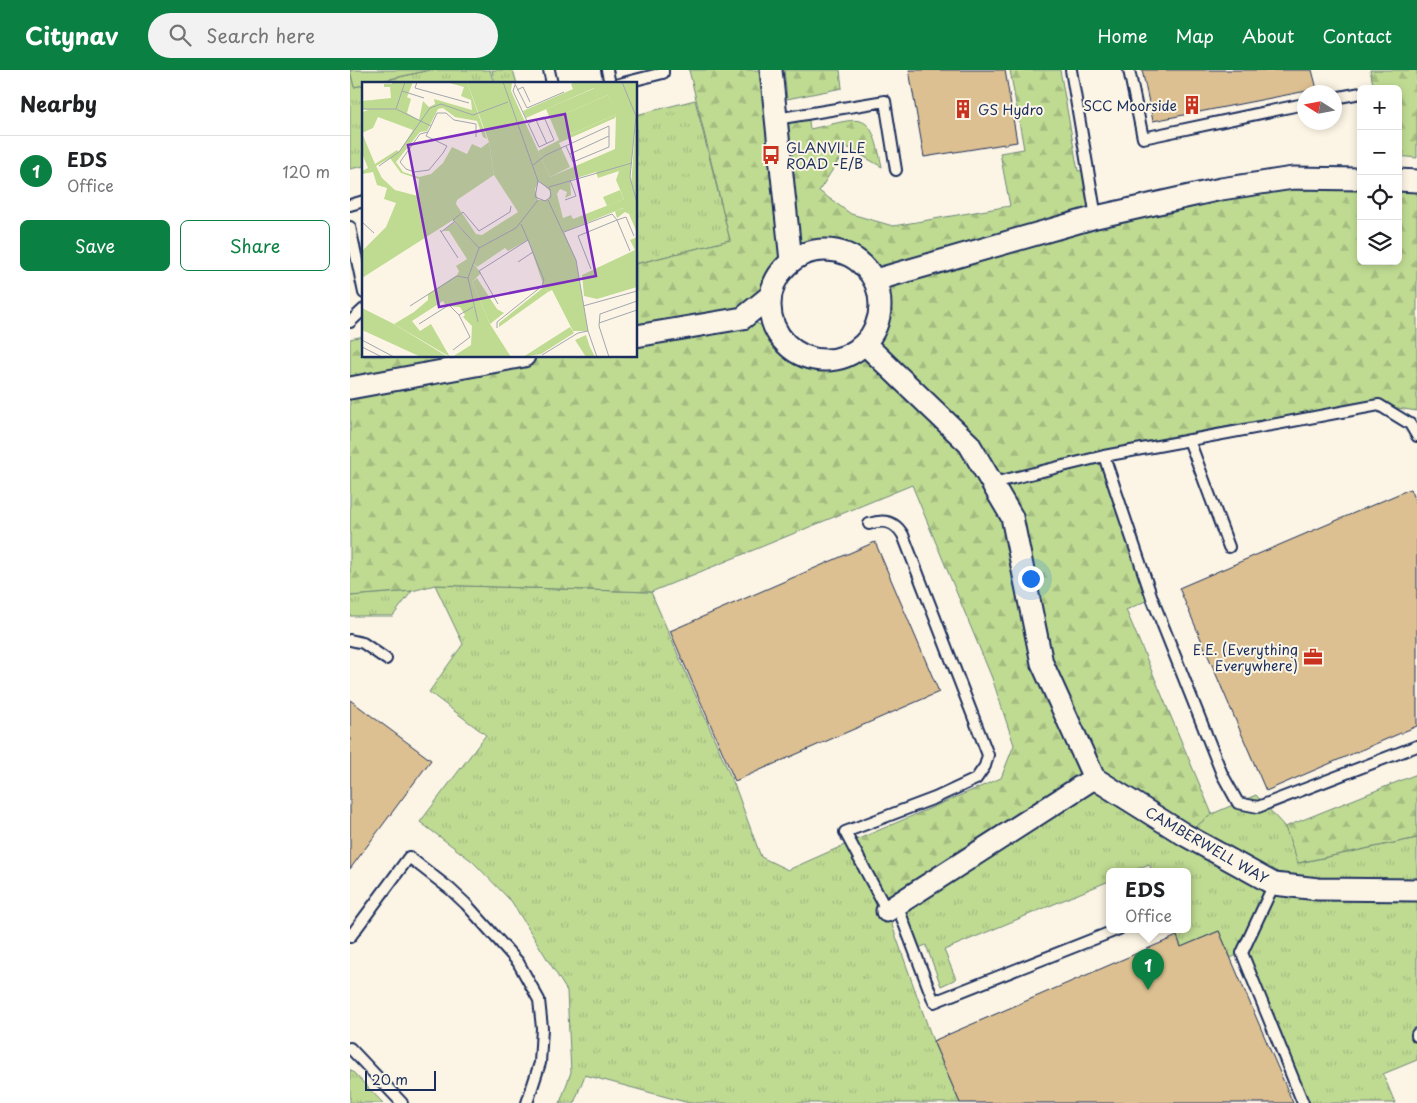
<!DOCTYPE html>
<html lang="en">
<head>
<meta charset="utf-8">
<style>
	:root { --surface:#fff; --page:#f2f2f2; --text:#202124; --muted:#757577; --line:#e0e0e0; --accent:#0b8043 }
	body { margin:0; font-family:"Playpen Sans",sans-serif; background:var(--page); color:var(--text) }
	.controls { position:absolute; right:15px; top:15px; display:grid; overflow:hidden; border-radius:8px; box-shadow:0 2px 8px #0003 }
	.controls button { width:45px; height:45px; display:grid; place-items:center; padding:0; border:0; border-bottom:1px solid var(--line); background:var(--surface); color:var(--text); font:25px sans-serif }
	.compass { position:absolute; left:947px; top:15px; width:45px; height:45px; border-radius:50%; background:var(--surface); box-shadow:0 2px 8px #0003; rotate:281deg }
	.scale { position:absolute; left:15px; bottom:12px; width:71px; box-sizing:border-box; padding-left:5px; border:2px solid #1b2f5e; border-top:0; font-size:14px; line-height:18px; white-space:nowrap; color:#1b2f5e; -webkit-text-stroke:4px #fcf5e5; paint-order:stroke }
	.you { position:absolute; left:680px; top:508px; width:18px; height:18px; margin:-12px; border:4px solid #fff; border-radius:50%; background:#1a73e8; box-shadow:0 0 0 8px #1a73e833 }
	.badge { display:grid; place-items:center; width:32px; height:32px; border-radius:50%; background:var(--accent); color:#fff; font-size:16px; font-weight:700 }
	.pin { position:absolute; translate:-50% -41px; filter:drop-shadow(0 1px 2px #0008) }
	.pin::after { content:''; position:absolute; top:26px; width:18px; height:15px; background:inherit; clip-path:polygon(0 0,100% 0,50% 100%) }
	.popup { position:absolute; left:756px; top:798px; width:85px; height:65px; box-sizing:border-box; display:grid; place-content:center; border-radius:8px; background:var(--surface); filter:drop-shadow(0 1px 4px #0005); font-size:16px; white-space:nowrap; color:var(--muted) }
	.popup b { font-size:19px; color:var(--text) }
	.popup::after { content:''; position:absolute; left:50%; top:100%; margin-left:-10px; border:10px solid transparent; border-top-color:var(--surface) }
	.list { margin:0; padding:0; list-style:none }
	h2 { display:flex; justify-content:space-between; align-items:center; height:65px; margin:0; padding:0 20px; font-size:21px }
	h2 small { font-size:16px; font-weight:400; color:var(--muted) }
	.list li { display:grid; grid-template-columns:32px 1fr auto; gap:15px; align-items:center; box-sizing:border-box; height:70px; padding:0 20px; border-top:1px solid var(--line) }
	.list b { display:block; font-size:19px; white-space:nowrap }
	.list p { margin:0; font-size:16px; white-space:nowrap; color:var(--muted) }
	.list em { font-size:16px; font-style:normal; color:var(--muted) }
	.actions { display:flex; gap:10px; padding:15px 20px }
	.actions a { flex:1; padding:11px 0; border:1px solid var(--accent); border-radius:8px; text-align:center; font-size:18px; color:var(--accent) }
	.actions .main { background:var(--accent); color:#fff }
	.icon { flex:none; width:28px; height:28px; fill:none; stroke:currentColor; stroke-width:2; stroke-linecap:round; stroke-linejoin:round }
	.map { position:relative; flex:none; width:1067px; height:1033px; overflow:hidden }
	header { display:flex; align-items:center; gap:30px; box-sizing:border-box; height:70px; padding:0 25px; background:var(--accent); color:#fff }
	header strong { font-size:24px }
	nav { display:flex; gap:28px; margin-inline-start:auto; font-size:18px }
	.search { width:350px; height:45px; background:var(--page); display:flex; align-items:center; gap:12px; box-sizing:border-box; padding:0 18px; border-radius:28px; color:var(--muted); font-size:19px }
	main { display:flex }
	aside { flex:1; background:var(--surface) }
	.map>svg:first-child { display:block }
</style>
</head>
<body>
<header>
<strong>Citynav</strong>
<div class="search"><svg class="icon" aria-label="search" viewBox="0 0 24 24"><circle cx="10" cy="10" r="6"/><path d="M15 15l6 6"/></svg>Search here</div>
<nav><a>Home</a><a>Map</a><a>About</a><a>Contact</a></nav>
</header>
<main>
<aside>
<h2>Nearby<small></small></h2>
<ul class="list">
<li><span class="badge">1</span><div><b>EDS</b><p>Office</p></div><em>120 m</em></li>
</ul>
<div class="actions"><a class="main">Save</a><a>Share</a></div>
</aside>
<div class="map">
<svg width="1067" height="1033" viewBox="0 0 1067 1033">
	<defs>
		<pattern id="grass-tufts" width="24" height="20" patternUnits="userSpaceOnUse" patternTransform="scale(1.25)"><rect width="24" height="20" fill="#bfdb92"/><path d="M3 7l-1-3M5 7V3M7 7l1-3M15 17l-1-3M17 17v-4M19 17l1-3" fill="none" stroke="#a4bc80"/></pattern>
		<pattern id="forest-firs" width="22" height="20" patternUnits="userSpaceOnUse" patternTransform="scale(1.25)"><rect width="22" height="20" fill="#bfdb92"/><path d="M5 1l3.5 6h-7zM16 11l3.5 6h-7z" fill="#a4bc80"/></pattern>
	</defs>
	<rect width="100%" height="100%" fill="#fcf5e5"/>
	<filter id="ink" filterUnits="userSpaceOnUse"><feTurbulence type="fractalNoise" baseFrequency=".02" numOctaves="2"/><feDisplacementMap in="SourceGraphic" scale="10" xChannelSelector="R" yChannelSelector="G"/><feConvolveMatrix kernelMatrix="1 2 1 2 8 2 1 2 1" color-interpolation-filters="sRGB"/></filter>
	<g filter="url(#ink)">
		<!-- grass -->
		<path fill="url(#grass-tufts)" stroke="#6d8578" d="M 0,0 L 4,17 L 14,15 L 14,96 L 0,99 Z
			M 80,0 L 140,0 L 144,14 L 20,14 Z
			M 142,0 L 163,0 L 167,14 L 145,14 Z
			M 345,30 L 380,170 L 286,194 L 286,45 Z
			M 85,515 L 301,522 L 386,719 L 411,787 L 438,800 L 499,773 L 537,841 L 583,971 L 610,1033 L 339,1033 L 235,1005 L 224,1033 L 210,1033 L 221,1002 L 217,921 L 162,832 L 122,791 L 70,752 L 136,665 L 79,622 L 113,574 Z
			M 62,521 L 43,546 L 0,546 L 0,526 Z
			M 744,708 L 835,764 L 862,744 L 906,725 L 935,757 L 949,793 L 1067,768 L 1067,990 L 1033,1004 L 1045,1033 L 953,1033 L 891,883 L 881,888 L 869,861 L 831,877 L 824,859 L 837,859 L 837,801 L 802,801 L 799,794 L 782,801 L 759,801 L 759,811 L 594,880 L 606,909 L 591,916 L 576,875 L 564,880 L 547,835 Z
			M 0,999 L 33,1033 L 0,1033 Z"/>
		<!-- forest -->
		<path fill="url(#forest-firs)" stroke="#6d8578" fill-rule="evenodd" d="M 339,0 L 420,0 L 426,49 L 458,44 L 460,59 C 513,48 520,37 532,97 L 497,77 L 469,121 L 501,144 L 543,156 L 660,136 L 650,83 L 674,79 L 660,0 L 710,0 L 728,101 L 738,100 L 747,147 L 871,119 L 1011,109 L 1011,191 L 1048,191 L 1048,110 L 1067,111 L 1067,341 L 1028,335 L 754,386 L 802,528 L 776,540 L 862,744 L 835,765 L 744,708 L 537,841 L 499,773 L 651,708 L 664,675 L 642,608 L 562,415 L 301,522 L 85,515 L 62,521 L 0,526 L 0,269 L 14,266 L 14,286 L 286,286 L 286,194 L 380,170 ZM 477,179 C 487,182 497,183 506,189 C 552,219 524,298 469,291 C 458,289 446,285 438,277 C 433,273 431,266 426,262 C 418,256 403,253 394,249 L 419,227 L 425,209 L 441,191 L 458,182 Z
			M 434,0 L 490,0 L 492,18 L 437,29 Z
			M 1020,0 L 1067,0 L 1067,88 L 1048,86 L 1048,19 L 1024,19 Z
			M 1067,704 L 1067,768 L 948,793 L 935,757 Z"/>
		<!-- pitch -->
		<path fill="#bfdb92" stroke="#6d8578" d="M 0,0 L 80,0 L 4,17 Z"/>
		<!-- building -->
		<path fill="#dcc091" stroke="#1b2f5e" d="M 559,0 L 655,0 L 667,72 L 574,87 Z
			M 792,0 L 962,0 L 967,19 L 803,51 Z
			M 1060,419 L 1067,436 L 1067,656 L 916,721 L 829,518 Z
			M 525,472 L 589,622 L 385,711 L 320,561 Z
			M 0,630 L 81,690 L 0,799 Z
			M 869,861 L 943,1033 L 610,1033 L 583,971 L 827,866 L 831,877 Z"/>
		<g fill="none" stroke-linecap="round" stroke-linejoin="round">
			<!-- service casing -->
			<g stroke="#1b2f5e" stroke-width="14">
				<path id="service" d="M 199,0 L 202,14
					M 257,0 L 260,14
					M 721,0 L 746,147
					M 779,0 L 793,68 L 954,34
					M 269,14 L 313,3 L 313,0
					M 984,28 L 1011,23
					M 426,49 L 535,31 L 546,100
					M 0,135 L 14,131
					M 0,157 L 14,223
					M 0,252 L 14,239
					M 839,370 L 879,477
					M 754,386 L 1029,335 L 1060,354 L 1067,366
					M 643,413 L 754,386 L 802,528 L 872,704 L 888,733 L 908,737 L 1067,676
					M 519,454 C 533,449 545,451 553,465 L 638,685 L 635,696 L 626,709 L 585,728 L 495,762 L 537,841
					M 0,570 L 13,573 L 36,589
					M 924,814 L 892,883 L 953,1033
					M 547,835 L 584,932 L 589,929
					M 0,867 L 59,787 L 100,819 L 116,834 L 168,892 L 189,930 L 192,958 L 190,993 L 177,1033
					M 584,932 L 769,859
					M 1067,964 L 1067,966
					M 0,978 L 52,1033"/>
			</g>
			<!-- minor casing -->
			<g stroke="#1b2f5e" stroke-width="25">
				<path id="minor" d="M 421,0 L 441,191
					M 1048,110 L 1067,111
					M420 235a55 55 0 1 1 110 0a55 55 0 1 1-110 0Z
					M 525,210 L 746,147 L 871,119 L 943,108 L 1011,109
					M 286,266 L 393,248 L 419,227
					M 515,274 L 619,374 L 662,447 L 692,593 L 744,708 L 835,765 L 924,814 L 968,819 L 1067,820
					M 0,318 L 174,286
					M 537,841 L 744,708"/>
			</g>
			<!-- service -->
			<use href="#service" stroke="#fcf5e5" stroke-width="10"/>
			<!-- minor -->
			<use href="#minor" stroke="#fcf5e5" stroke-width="21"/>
		</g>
	</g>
	<!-- icons -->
	<defs>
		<g id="building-bare" transform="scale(1.5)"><path d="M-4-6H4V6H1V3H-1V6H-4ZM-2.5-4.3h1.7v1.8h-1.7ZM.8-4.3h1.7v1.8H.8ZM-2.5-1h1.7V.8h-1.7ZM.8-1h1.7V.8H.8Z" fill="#c8321e" stroke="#fcf5e5" stroke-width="2.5" paint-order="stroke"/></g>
		<g id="bus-bare" transform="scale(1.5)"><path d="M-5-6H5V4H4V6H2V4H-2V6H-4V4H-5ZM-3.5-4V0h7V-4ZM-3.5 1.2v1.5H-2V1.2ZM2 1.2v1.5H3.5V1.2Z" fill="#c8321e" stroke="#fcf5e5" stroke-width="2.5" paint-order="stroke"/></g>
		<g id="office-bare" transform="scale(1.5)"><path d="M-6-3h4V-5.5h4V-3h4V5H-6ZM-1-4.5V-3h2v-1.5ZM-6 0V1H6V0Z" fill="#c8321e" stroke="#fcf5e5" stroke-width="2.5" paint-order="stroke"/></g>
	</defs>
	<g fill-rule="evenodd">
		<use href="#building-bare" x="842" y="35"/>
		<use href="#building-bare" x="613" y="39"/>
		<use href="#bus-bare" x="421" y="85"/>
		<use href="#office-bare" x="963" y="587"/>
	</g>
	<g text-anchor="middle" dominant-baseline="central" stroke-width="4" stroke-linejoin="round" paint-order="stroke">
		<!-- poi labels -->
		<g font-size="14" fill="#1b2f5e" stroke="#fcf5e5" text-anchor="end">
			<text x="827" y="35">SCC Moorside</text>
			<text x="628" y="39" text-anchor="start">GS Hydro</text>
			<text x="436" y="77" text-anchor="start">GLANVILLE<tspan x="436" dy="16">ROAD -E/B</tspan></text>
			<text x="948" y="579">E.E. (Everything<tspan x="948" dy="16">Everywhere)</tspan></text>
		</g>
		<!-- street labels -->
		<g font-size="14" fill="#1b2f5e" stroke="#fcf5e5">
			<text transform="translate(857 775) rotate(30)">CAMBERWELL WAY</text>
		</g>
	</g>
	<!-- overview -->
	<g transform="translate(12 12)">
		<rect width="275" height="275" fill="#fcf5e5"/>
		<path d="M 30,0 L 51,0 L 45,15 L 49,17 L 45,31 L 57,38 L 61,19 L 67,25 L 73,22 L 72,17 L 110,28 L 109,18 L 99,14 L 102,5 L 84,0 L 105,0 L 125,57 L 121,55 L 115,39 L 93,35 L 81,26 L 76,27 L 65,49 L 58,50 L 34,80 L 41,90 L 57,95 L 69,92 L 81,81 L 90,65 L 105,72 L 110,62 L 119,66 L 127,60 L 132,93 L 95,118 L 94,122 L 100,131 L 91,138 L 0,196 L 0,169 L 24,145 L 34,121 L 22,117 L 25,106 L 15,103 L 11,90 L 0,92 L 0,89 L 6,86 L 0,71 L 0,30 L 6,28 L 0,27 L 0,19 L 29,17 ZM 16,35 L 51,48 L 37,70 L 35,68 L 13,82 L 0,51 L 11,46 ZM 28,76 L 39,91 L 57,97 L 56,114 L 33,108 L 20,96 L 14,84 ZM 260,0 L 275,0 L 275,121 L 269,105 L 274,34 ZM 233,6 L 237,17 L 200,33 L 209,52 L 255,32 L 253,36 L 197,61 L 208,85 L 188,95 L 176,69 L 197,58 L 184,27 ZM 262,126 L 275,138 L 275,151 L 267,132 L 263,130 L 255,136 L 253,129 ZM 92,140 L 117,166 L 111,181 L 119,191 L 110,200 L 128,242 L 149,275 L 90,275 L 109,263 L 110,244 L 101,235 L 103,233 L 98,225 L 84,224 L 81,219 L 50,239 L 58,249 L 69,242 L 88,275 L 32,242 L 52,230 L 66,218 L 66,212 L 95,193 L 97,189 L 94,184 L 105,177 L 87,149 L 81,149 ZM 182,205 L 186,210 L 137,245 L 137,241 ZM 208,245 L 212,251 L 179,272 L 161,275 Z" fill="#bfdb92" fill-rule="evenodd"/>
		<path d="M 105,0 L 150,0 L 149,9 L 188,95 L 253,67 L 254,32 L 246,13 L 237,17 L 232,6 L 164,36 L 161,29 L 211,7 L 209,2 L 213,0 L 260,0 L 267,11 L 274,34 L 268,95 L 275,121 L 275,138 L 261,126 L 202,150 L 214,178 L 226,249 L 211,249 L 190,208 L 186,210 L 182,205 L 166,158 L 146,169 L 143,166 L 115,185 L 111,181 L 117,166 L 91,138 L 100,131 L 114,152 L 120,153 L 156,130 L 132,93 L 127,60 ZM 257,89 L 254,98 L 262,117 L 211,137 L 209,133 L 201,136 L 195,112 L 198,107 L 205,110 L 203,116 L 209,113 L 208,98 L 234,90 L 236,96 ZM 177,99 L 189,110 L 186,118 L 176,118 L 173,107 ZM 22,2 L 35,2 L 29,18 L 0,19 L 29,16 L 28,5 L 22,5 ZM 275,155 L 275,205 L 235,217 L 222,214 L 220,193 L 273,168 L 268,158 ZM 115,196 L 135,227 L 142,231 L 128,242 L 110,200 ZM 0,226 L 32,242 L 86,275 L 59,275 L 0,248 ZM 224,253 L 228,265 L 233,275 L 224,275 L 213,258 Z" fill="#bfdb92" fill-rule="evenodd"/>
		<path d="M 258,108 L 262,117 L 245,124 L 241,115 Z" fill="#bfdb92"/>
		<path d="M 246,13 L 255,32 L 209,52 L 200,33 Z" fill="#bfdb92"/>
		<path fill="none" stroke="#a2a6af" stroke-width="1" d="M 55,0 L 53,6 L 107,21M 141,0 L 176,99 L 188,107 L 189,115 L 183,119 L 173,115 L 176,99M 152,0 L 165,26 L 202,10M 260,0 L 274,34 L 268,95 L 275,121M 153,3 L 151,9 L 177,65 L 192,58 L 182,35 L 167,41M 155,8 L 161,5 L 168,20M 40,9 L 62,16M 0,27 L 34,27 L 69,44 L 75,31 L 84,31 L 92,38 L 114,42 L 114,55M 34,27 L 43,0M 174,38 L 185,62M 66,50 L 64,54 L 85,64 L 81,71 L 67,88 L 52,90 L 44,87 L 38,80 L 58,52 L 66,50 L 69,44M 208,72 L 247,54M 171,83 L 184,73 L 247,44 L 247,65 L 211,80 L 204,64M 17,84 L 37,70 L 68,26 L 79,22 L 111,33 L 146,20M 187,105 L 270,81M 186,118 L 214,178 L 226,249 L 235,275M 203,118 L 214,114 L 208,98M 0,140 L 12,151M 78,148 L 96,176M 79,150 L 92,140M 202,150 L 250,132 L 255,138 L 264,135 L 272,154M 117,166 L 91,138 L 101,130 L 117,149 L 148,130 L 149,124M 156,180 L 171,170M 229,187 L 216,154 L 255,138 L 268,169M 136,222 L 117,189 L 166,158 L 159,142M 48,224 L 95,194 L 106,196M 221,224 L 275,209M 116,240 L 106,196 L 117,166 L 154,146 L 176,118M 237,241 L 275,228M 57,242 L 87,223 L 97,233 L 111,225M 135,246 L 135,240 L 180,204 L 182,198 L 166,158M 0,258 L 32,275M 0,265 L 20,275M 91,268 L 108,255 L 97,233M 180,273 L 216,251 L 226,249M 247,275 L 237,244 L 238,232 L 275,219"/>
		<path fill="#7b2cbf" fill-opacity="0.15" stroke="#7b2cbf" stroke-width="2.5" d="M 203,32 L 234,194 L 77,225 L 46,63 Z"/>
		<rect width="275" height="275" fill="none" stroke="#1b2f5e" stroke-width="2.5"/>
	</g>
</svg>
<div class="controls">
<button>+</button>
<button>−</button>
<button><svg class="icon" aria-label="locate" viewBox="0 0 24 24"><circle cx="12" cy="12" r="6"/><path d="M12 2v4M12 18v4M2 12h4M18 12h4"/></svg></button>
<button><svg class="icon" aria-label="layers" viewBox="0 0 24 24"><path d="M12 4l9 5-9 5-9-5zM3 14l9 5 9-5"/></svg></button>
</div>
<svg class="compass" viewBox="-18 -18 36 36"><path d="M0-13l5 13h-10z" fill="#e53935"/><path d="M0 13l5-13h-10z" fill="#757577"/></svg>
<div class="scale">20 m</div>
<div class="you"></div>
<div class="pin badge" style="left:798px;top:920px">1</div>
<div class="popup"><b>EDS</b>Office</div>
</div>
</main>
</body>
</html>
